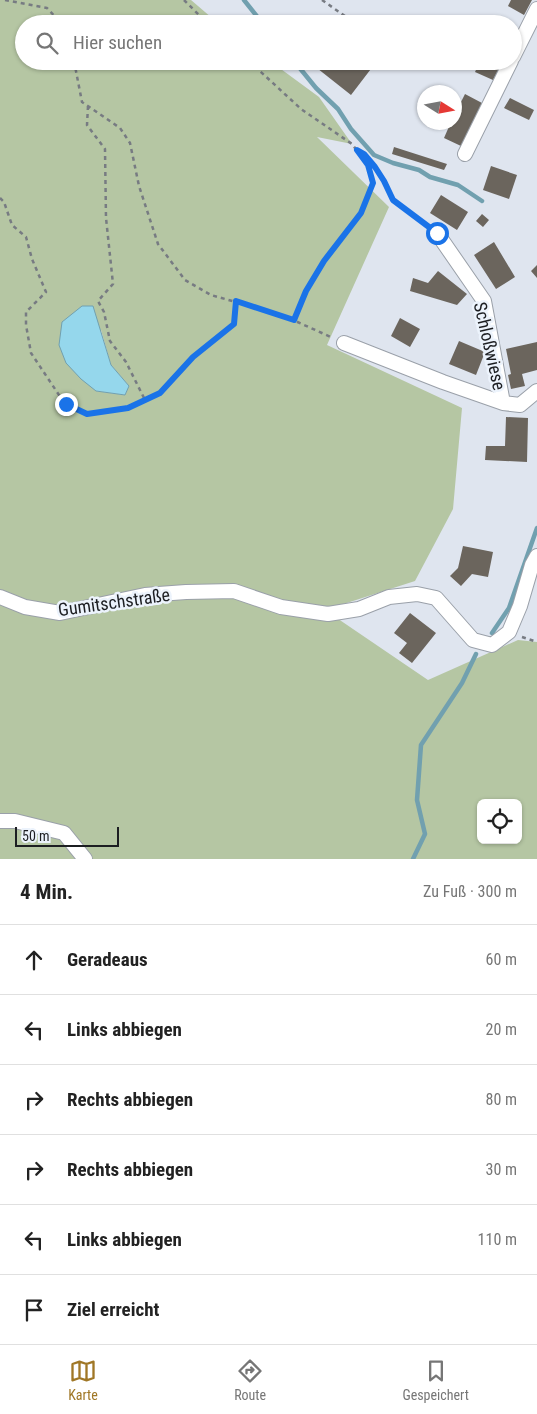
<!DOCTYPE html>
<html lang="de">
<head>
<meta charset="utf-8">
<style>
	:root { --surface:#fff; --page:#f6f6f6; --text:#222; --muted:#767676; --line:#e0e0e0; --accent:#a07726 }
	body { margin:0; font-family:"Roboto Condensed",sans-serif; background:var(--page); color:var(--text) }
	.controls { position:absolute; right:15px; bottom:15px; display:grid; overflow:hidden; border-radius:8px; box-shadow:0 1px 4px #0004 }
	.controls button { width:45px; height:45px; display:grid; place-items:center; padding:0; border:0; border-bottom:1px solid var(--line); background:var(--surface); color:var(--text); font:25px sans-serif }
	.compass { position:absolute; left:417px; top:85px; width:45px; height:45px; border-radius:50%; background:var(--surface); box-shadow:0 1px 4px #0004; rotate:101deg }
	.scale { position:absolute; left:15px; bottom:12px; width:104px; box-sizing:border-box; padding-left:5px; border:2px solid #1c1e22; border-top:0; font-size:14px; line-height:18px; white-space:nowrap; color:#1c1e22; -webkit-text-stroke:4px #ecf3fc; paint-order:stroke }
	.stop { position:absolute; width:15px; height:15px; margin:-11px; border:4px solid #1a73e8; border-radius:50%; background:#fff }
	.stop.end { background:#1a73e8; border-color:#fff; box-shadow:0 1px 5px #0008 }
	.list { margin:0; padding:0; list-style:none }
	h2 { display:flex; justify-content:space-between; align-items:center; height:65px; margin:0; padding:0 20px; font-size:21px }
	h2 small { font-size:16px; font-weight:400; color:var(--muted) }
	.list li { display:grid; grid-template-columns:32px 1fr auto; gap:15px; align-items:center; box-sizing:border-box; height:70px; padding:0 20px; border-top:1px solid var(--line) }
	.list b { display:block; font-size:19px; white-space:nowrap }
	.list em { font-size:16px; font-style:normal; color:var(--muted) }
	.icon { flex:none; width:28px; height:28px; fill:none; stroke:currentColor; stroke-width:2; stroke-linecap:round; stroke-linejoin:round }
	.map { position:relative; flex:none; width:537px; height:859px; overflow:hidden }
	.search { position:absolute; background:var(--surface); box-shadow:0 1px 4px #0004; left:15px; right:15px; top:15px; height:55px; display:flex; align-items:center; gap:12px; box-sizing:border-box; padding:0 18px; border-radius:28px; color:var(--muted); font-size:19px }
	.sheet { height:485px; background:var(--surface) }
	nav { display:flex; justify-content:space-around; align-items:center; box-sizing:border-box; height:70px; border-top:1px solid var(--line); background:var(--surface); font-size:14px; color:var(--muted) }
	nav a { display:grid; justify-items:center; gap:2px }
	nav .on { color:var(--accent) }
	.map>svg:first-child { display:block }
</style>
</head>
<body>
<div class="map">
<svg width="537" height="859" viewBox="0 0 537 859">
	<rect width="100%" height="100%" fill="#dfe5ef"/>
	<!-- green -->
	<path fill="#b5c6a3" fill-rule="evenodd" d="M 0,0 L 191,0 L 219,24 L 24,24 L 24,61 L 270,61 L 319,97 L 352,144 L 317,137 L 389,207 L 327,345 L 462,408 L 453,509 L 415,581 L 325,610 L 428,680 L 518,640 L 537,642 L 537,859 L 0,859 ZM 101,330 L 111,365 L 129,386 L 125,395 L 96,391 ZM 481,803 L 518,803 L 518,840 L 481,840 Z"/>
	<!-- water -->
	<path fill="#95d7ec" stroke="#71a0af" d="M 82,306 L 93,306 L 111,365 L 129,386 L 125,395 L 96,391 L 81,379 L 66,363 L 59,345 L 62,322 Z"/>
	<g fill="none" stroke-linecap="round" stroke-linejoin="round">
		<!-- stream -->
		<path stroke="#71a0af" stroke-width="4.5" d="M 244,0 L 263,24
			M 294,61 L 316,88 L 338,109 L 351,129 L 374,155 L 393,163 L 419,170 L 430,177 L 458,185 L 482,201
			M 492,633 L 509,608 L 537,528
			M 413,859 L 425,834 L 417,800 L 421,745 L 462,683 L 476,654"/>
	</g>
	<!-- building -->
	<path fill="#6b655d" d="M 511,0 L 532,0 L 524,15 L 508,6 Z
		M 308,61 L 377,61 L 351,95 Z
		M 480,61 L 503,61 L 493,80 L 475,72 Z
		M 465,94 L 482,103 L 461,146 L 444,138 L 451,122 L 454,122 L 454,116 Z
		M 510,98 L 534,110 L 529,120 L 504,108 Z
		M 394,147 L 447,164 L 444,170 L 392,154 Z
		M 491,166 L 517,175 L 509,199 L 483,190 Z
		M 441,195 L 468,212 L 457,230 L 430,213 Z
		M 482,214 L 489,220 L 483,227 L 476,221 Z
		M 494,242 L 515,277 L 496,289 L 474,255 Z
		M 537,265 L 537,278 L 531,271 Z
		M 438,271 L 467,294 L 457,305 L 410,291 L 413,278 L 428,283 Z
		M 400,318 L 420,329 L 410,347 L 391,336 Z
		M 459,341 L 485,352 L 476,375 L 449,364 Z
		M 537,342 L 537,370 L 522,374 L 525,386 L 511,389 L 508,375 L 511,374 L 506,349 Z
		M 506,417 L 528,418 L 527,462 L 485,460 L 486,446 L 505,446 Z
		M 463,546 L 493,552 L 488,577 L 472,574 L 461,586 L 450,576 L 458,568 Z
		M 410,613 L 436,633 L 412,663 L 399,653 L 407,643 L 394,633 Z"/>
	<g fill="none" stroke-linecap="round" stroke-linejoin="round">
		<!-- minor casing -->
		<g stroke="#9aa0a9" stroke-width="16">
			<path id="minor" d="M 513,57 L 537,9
				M 465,154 L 511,61
				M 437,233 L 484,301 L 503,403 L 520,405 L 537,391
				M 344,343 L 443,382 L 503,403
				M 0,597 L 25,607 L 60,613 L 145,595 L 186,592 L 234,591 L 281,607 L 328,614 L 359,609 L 389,597 L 417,594 L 436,598 L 473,640 L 492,645 L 509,632 L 520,606 L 532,565 L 537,556
				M 0,821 L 15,821 L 64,833 L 85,859"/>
		</g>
		<!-- path -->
		<path stroke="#777b82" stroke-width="2.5" stroke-dasharray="4 4" stroke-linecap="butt" d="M 5,0 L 47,8 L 62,24
			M 184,0 L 208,24
			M 322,0 L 352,21 L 360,24
			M 372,24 L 380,20
			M 74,61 L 82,102 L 120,128 L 130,143 L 139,186 L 158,244 L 185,280 L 211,295 L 282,315 L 333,338
			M 249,61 L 301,109 L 352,144 L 368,165 L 373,183 L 361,213 L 324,261 L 306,291 L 294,319
			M 88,106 L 87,125 L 105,149 L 106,218 L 113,284 L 98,301 L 104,312 L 110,341 L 126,362 L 145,400
			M 358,151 L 364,154 L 375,167 L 384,181 L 393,200 L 427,226
			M 0,198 L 4,202 L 12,225 L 26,237 L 32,259 L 46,292 L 26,312 L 26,325 L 31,353 L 65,404 L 87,414 L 128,408 L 160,393 L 193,357 L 234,324 L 236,301
			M 522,637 L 537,642"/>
		<!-- minor -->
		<use href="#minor" stroke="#fff" stroke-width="14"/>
	</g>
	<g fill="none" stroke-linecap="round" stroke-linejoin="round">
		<!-- route -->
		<path stroke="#1a73e8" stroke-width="6" d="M 66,404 L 87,414 L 128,408 L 160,393 L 193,357 L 234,324 L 236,301 L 294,320 L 306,291 L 324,261 L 361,213 L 373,183 L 368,165 L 357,150 L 364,154 L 375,167 L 384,181 L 393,200 L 437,233"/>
	</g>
	<g text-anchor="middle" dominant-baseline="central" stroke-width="5" stroke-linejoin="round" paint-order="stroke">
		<!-- street labels -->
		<g font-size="18" fill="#1c1e22" stroke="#ecf3fc">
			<text transform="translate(490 346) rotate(77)">Schloßwiese</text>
			<text transform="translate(114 602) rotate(-8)">Gumitschstraße</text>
		</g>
	</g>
</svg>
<div class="controls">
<button><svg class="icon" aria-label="locate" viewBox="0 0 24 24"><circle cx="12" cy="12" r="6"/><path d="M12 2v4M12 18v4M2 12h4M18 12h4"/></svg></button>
</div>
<svg class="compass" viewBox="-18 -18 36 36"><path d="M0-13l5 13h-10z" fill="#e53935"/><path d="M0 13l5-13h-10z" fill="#767676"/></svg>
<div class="scale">50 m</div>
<div class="stop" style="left:437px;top:233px"></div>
<div class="stop end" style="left:66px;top:404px"></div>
<div class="search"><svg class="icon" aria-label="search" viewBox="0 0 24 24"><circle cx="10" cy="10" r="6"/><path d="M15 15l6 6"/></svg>Hier suchen</div>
</div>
<section class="sheet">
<h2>4 Min.<small>Zu Fuß · 300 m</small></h2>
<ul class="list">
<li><svg class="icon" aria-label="ahead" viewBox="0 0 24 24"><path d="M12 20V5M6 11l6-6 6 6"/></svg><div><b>Geradeaus</b></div><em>60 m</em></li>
<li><svg class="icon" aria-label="left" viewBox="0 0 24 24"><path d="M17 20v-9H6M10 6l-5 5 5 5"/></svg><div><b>Links abbiegen</b></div><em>20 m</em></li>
<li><svg class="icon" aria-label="right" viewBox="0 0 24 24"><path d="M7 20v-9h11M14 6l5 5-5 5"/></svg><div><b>Rechts abbiegen</b></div><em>80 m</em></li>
<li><svg class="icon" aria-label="right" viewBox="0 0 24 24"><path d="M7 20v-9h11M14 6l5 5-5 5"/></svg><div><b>Rechts abbiegen</b></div><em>30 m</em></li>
<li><svg class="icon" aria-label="left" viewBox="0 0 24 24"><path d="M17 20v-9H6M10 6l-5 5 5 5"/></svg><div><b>Links abbiegen</b></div><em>110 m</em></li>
<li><svg class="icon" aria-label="arrive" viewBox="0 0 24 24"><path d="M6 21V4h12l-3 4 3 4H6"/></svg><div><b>Ziel erreicht</b></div></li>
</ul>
</section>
<nav>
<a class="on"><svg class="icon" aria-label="map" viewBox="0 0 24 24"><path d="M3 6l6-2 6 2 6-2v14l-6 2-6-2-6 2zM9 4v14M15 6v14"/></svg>Karte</a>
<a><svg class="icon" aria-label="directions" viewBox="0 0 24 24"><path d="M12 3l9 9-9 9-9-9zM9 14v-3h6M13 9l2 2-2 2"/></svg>Route</a>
<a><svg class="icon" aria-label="saved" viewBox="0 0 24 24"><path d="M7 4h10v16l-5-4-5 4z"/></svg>Gespeichert</a>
</nav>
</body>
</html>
